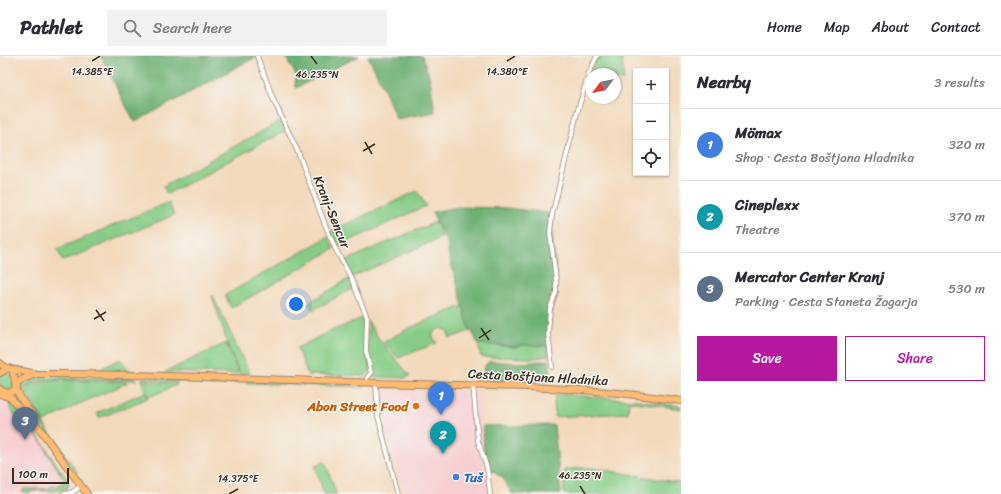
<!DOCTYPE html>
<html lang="en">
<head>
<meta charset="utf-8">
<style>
	:root { --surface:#fff; --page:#f2f2f3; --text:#2b2b33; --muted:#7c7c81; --line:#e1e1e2; --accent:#b5179e }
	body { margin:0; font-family:Sriracha,sans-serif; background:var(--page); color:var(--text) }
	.controls { position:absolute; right:12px; top:12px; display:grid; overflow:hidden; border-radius:0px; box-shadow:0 1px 3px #0004 }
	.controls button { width:36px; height:36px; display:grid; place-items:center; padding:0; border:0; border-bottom:1px solid var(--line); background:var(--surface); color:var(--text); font:20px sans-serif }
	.compass { position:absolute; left:585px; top:12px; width:36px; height:36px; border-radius:50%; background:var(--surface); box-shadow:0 1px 3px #0004; rotate:238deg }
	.scale { position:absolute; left:12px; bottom:10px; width:57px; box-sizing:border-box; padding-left:4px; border:2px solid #3b2a1e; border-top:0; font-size:11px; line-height:14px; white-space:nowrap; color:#3b2a1e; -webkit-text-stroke:3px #f6f6f2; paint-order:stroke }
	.you { position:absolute; left:296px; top:248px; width:14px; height:14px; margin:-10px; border:3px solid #fff; border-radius:50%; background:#1a73e8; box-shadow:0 0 0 6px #1a73e833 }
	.badge { display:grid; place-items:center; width:26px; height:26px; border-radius:50%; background:var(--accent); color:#fff; font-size:13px; font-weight:700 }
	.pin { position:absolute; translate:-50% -33px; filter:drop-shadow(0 1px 2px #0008) }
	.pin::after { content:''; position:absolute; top:21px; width:14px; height:12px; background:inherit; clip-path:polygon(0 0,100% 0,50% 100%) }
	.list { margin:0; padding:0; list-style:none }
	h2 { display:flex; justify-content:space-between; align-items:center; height:52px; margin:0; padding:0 16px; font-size:17px }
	h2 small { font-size:13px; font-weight:400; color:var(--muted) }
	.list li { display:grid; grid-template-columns:26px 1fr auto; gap:12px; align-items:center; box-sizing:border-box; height:72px; padding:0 16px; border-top:1px solid var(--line) }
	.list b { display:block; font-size:15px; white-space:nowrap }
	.list p { margin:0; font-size:13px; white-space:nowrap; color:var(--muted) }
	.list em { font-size:13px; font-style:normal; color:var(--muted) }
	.actions { display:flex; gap:8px; padding:12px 16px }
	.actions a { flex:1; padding:9px 0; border:1px solid var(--accent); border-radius:0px; text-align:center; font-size:14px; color:var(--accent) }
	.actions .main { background:var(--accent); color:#fff }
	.icon { flex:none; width:22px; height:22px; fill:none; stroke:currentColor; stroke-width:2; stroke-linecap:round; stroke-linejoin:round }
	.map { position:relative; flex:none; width:681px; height:438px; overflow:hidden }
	header { display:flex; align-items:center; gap:24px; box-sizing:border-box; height:56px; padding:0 20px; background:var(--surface); border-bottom:1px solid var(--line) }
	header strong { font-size:19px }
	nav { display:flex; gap:22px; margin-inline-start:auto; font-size:14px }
	.search { width:280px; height:36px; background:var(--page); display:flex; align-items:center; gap:10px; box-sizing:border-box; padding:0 14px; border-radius:0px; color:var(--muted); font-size:15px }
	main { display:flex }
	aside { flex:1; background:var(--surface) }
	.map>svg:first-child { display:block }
</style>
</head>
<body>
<header>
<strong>Pathlet</strong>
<div class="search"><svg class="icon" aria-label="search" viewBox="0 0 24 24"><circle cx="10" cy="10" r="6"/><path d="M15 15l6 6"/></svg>Search here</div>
<nav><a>Home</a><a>Map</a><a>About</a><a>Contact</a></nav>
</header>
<main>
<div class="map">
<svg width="681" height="438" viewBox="0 0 681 438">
	<rect width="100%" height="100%" fill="#f6f6f2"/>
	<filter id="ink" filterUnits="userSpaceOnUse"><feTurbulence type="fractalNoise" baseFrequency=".025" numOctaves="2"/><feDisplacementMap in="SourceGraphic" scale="8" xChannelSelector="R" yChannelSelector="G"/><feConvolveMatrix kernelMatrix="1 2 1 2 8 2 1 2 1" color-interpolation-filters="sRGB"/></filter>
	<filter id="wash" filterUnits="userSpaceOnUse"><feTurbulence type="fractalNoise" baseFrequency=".012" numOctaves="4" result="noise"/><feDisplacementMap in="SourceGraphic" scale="16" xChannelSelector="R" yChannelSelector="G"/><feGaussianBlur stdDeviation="0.9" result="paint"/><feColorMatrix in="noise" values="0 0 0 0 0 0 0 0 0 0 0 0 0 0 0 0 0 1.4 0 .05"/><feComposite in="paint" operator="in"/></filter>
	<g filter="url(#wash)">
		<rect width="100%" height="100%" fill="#f3d9bb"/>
		<!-- built -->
		<path fill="#f7cfd1" d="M 388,334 L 482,336 L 480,338 L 480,353 L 484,398 L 491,410 L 492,438 L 404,438 L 387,379 L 384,359 L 382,339 L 385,335 Z
			M 0,343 L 10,346 L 24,360 L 46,390 L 69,426 L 79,438 L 0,438 Z"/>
		<!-- green -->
		<path fill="#87cc86" stroke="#617b52" d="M 599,0 L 622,0 L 624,24 L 615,24 L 615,18 L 591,18 L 591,20 L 589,17 Z
			M 282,64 L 287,74 L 167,138 L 163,130 Z
			M 417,135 L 426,150 L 336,191 L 329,176 Z
			M 169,146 L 174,159 L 63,205 L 57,193 Z
			M 436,166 L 442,181 L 352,221 L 344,206 L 369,194 Z
			M 328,181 L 334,193 L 231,252 L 225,239 Z
			M 350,222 L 354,232 L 313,254 L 308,247 Z
			M 212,240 L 213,240 L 250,318 L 240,318 L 239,316 L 230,295 Z
			M 463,250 L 470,275 L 450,282 L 447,274 L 440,272 L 433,277 L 433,281 L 437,287 L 398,302 L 384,286 C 409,271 436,260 463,250 Z
			M 365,261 L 365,284 L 370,316 L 366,320 L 308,319 L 297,292 L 326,277 Z
			M 368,265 L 379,283 L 410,320 L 405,322 L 373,321 L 368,299 Z
			M 226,287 L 238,316 L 237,318 L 165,316 Z
			M 478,288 L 518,291 L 522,289 L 548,290 L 548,300 L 534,302 L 481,301 Z
			M 120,303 L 131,316 L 95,316 L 96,315 Z
			M 4,317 L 8,317 L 12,320 L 14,332 L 10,335 L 2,332 L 0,330 L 0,319 Z
			M 39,321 L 134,322 L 138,324 L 39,324 L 27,329 L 23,337 L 21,331 L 22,327 L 32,322 Z
			M 143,322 L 237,325 L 242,327 L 141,324 Z
			M 88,325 L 127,326 L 127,327 L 79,348 L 44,366 L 27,338 L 28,330 C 43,322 70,325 88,325 Z
			M 247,325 L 323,327 L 365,331 L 245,327 Z
			M 142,326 L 177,327 L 177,329 L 149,341 Z
			M 145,336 L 148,342 L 99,362 L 97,357 Z
			M 556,338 L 638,344 L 681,350 L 681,353 L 629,345 L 628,357 L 555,361 L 554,346 Z
			M 24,340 L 25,340 L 77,416 L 76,417 L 56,391 Z
			M 11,348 L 13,349 L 33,373 L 62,416 L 58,414 L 46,395 L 47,394 L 27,366 L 18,363 L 9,351 Z
			M 325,406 L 336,437 L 336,438 L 324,438 L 315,410 Z
			M 579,412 L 593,412 L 681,427 L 681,438 L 564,438 L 563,417 L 564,414 Z
			M 58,415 L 63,417 L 69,426 L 67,433 L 53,435 L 38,434 L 26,437 L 22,435 L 24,433 L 48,433 L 54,429 L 56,431 L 65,424 Z"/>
		<!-- forest -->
		<path fill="#6db073" stroke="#546d48" d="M 101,0 L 255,0 L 256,1 L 135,66 L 123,45 Z
			M 285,0 L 359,0 L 296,32 L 295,29 L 296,19 Z
			M 368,0 L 422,0 L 430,23 L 435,56 L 396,63 L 385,35 Z
			M 458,151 L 507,152 L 548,157 L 552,162 L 552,175 L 557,224 L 551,253 L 548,290 L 522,289 L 518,291 L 478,288 L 472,275 L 470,275 L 447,192 L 449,191 L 432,156 Z
			M 549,304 L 552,323 L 550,326 L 493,325 L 486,324 C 482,317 482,310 490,305 L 520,307 Z
			M 554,369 L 561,438 L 512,438 L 501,419 L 498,420 L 495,416 L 491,415 L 491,410 L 484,398 L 483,370 Z"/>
	</g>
	<g filter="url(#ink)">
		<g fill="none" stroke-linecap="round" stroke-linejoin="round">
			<!-- street casing -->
			<g stroke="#97826c" stroke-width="5.5">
				<path id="street" d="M 257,0 L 274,45 L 298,96 L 324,166 L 335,192 L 351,222 L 367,261 L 366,295 L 371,317 L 367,322
					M 552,311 L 548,277 L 550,253 L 556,236 L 556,224 L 550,177 L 552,159 L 577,57 L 589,17 L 597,0
					M 376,327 L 378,360 L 398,438
					M 473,329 L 478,385 L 487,412 L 490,438
					M 63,438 L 71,437 L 81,430"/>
			</g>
			<!-- primary casing -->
			<g stroke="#97826c" stroke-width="8">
				<path id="primary" d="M 0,307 C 9,316 24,314 36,318 C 149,317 263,324 377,327 C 479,330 580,329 681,345
					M 0,317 L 5,314
					M 13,318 C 16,323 14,327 16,331 C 18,340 26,351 32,357
					M 19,326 L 23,323 L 36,318
					M 0,333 C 6,339 13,337 17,331
					M 0,338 L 11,342 L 24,357 L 34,365 L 87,438"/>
			</g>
			<!-- street -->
			<use href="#street" stroke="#fff" stroke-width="4"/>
			<!-- primary -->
			<use href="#primary" stroke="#ffbb71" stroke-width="6"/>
		</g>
	</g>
	<!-- ticks -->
	<path fill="none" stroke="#3b2a1e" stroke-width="1.5" d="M 311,0 L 317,8M 92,5 L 100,0M 507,5 L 515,0M 365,86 L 372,98M 363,95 L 375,88M 96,254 L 104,265M 94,263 L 106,256M 481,272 L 489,284M 479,282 L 491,274M 580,430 L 585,438M 229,438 L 238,433"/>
	<!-- markers -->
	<circle fill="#e8710a" stroke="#f6f6f2" stroke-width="1.5" cx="416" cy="350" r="4"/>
	<circle fill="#3f7fe0" stroke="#f6f6f2" stroke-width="1.5" cx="456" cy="421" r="4"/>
	<g text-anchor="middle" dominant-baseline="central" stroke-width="3" stroke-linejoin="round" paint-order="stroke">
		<!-- street labels -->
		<g font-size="13" fill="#3b2a1e" stroke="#f6f6f2">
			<text transform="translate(332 156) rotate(68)">Kranj-Sencur</text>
			<text transform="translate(538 321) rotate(3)">Cesta Boštjana Hladnika</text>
		</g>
		<!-- food labels -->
		<g font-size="13" font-weight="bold" fill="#c56008" stroke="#f6f6f2" text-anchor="end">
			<text x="408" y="350">Abon Street Food</text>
		</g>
		<!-- shop labels -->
		<g font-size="13" font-weight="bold" fill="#366cbe" stroke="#f6f6f2" text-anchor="start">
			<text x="464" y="421">Tuš</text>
		</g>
	</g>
	<g font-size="10" text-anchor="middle" fill="#3b2a1e" stroke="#f6f6f2" stroke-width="3" stroke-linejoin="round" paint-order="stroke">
		<text x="92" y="19">14.385°E</text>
		<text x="507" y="19">14.380°E</text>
		<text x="317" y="22">46.235°N</text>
		<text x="580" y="423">46.235°N</text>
		<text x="238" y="426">14.375°E</text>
	</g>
</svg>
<div class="controls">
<button>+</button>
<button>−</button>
<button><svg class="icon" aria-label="locate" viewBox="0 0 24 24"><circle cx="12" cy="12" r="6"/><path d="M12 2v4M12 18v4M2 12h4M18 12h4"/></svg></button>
</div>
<svg class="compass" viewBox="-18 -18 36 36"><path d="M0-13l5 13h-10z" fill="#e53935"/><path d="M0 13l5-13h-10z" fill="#7c7c81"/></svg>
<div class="scale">100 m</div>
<div class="you"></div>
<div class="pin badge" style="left:441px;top:359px;background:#3f7fe0">1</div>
<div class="pin badge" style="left:443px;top:398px;background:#0f9aa8">2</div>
<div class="pin badge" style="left:25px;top:384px;background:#5c6f8a">3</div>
</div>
<aside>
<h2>Nearby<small>3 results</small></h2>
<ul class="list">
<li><span class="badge" style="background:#3f7fe0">1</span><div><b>Mömax</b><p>Shop · Cesta Boštjana Hladnika</p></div><em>320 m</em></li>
<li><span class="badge" style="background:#0f9aa8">2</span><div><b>Cineplexx</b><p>Theatre</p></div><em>370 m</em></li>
<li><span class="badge" style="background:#5c6f8a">3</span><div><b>Mercator Center Kranj</b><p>Parking · Cesta Staneta Žagarja</p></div><em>530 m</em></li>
</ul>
<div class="actions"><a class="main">Save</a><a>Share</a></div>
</aside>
</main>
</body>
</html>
